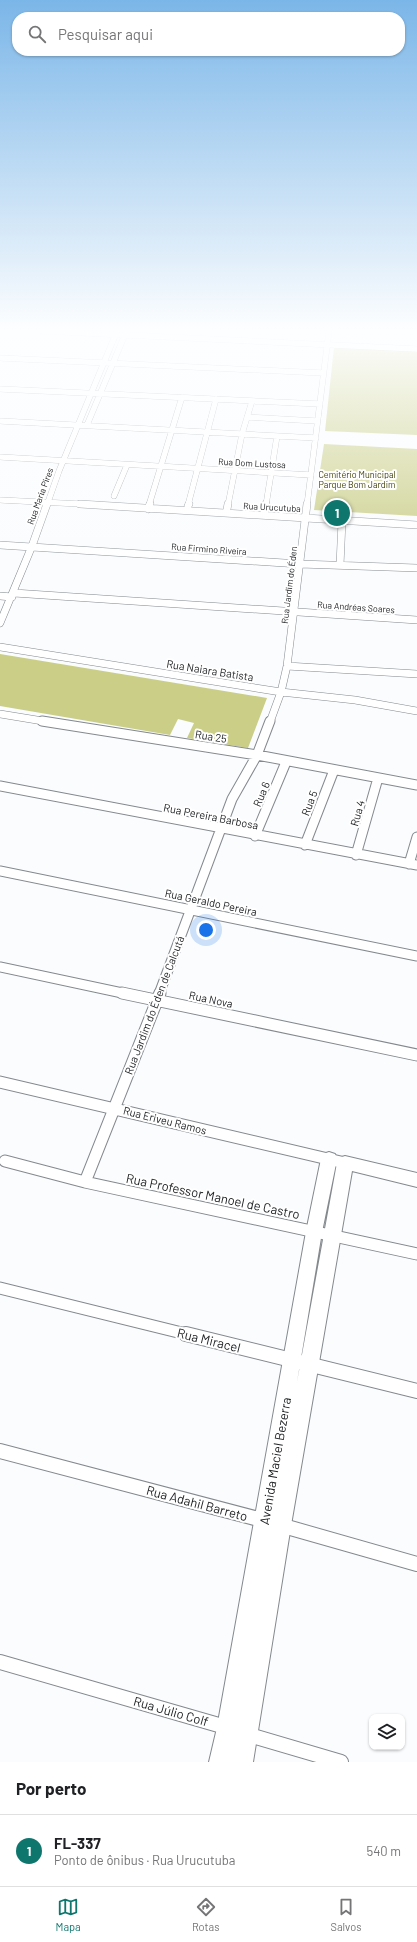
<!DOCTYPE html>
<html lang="pt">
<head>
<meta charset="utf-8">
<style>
	:root { --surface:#fff; --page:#f2f2f2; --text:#202124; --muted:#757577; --line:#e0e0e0; --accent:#0f766e }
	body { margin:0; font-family:Barlow,sans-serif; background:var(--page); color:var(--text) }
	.controls { position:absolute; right:12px; bottom:12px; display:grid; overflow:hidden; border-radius:8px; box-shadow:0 1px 3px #0004 }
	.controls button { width:36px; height:36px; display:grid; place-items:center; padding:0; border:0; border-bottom:1px solid var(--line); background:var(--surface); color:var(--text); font:20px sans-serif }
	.you { position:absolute; left:206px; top:930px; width:14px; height:14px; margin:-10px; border:3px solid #fff; border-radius:50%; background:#1a73e8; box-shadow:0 0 0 6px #1a73e833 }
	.badge { display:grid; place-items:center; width:26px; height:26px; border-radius:50%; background:var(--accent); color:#fff; font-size:13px; font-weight:700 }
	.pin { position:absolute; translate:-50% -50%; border:2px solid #fff; box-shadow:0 1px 4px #0006 }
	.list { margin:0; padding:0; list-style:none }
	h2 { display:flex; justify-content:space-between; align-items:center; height:52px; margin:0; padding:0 16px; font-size:17px }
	h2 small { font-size:13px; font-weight:400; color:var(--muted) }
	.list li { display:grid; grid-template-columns:26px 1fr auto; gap:12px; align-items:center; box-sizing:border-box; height:72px; padding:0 16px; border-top:1px solid var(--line) }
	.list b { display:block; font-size:15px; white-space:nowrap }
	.list p { margin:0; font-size:13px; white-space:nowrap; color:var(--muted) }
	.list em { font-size:13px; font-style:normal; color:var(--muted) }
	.icon { flex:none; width:22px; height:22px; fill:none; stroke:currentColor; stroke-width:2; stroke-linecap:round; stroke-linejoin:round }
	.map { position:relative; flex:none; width:417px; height:1762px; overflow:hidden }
	.search { position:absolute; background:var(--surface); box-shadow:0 1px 3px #0004; left:12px; right:12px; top:12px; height:44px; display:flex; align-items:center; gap:10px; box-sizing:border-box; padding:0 14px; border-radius:16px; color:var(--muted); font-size:15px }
	.sheet { height:124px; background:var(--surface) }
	nav { display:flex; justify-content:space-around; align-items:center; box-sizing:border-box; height:56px; border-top:1px solid var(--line); background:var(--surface); font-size:11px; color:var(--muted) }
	nav a { display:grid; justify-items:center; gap:2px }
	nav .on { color:var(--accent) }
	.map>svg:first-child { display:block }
</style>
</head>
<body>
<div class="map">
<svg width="417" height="1762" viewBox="0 0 417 1762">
	<rect width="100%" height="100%" fill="#fafcfe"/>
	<!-- green -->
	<path fill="#cace87" d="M 334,347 L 417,351 L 417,435 L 325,431 Z
		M 324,444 L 417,449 L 417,516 L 314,510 Z
		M 0,654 L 267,698 L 248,748 L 187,738 L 194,723 L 178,719 L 170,735 L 0,706 Z"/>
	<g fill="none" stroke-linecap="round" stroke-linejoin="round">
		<!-- street-far4 casing -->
		<g stroke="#84898e" stroke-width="6">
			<path id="street-far4" d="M 42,331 L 417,349
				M 0,358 L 323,373
				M 0,389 L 320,404
				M 247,417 L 317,421
				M 0,421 L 316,438
				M 87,425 L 126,332
				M 0,457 L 311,475
				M 114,496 L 127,465
				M 0,500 L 101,505
				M 47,505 L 59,471 L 117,331
				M 149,505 L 182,397
				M 188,505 L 216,399
				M 228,505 L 242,434 L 252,401
				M 266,505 L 277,436
				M 307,505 L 329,331"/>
		</g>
		<!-- street-far3 casing -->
		<g stroke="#84898e" stroke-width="8">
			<path id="street-far3" d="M 80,504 L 417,525
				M 188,506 L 189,504
				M 148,509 L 150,504
				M 227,509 L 228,504
				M 265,511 L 266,504
				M 0,545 L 300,564 L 417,568
				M 340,565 L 342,521
				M 14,593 L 417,620
				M 0,596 L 12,597
				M 0,623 L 32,546 L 47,504
				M 0,647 L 281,692 L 355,700 L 417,711
				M 287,666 L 417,674
				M 0,714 L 49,722
				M 270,722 L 281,692 L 287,666 L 307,504"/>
		</g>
		<!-- street-far2 casing -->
		<g stroke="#84898e" stroke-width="11">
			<path id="street-far2" d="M 42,721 L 257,755 L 417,785
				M 0,786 L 417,865
				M 255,836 L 286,762
				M 305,845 L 334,770
				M 356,855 L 378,778
				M 409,864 L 417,837
				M 0,871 L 417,956
				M 0,967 L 127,994
				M 159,994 L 232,799 L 257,755 L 270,721"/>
		</g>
		<!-- street-far1 casing -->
		<g stroke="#84898e" stroke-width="13">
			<path id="street-far1" d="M 122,993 L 417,1055
				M 0,1082 L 345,1163
				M 5,1161 L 85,1182 L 417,1254
				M 85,1182 L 160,993
				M 0,1288 L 190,1335"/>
		</g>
		<!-- street casing -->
		<g stroke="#84898e" stroke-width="16">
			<path id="street" d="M 186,1334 L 417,1391
				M 0,1451 L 266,1521
				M 280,1525 L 417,1564
				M 0,1662 L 229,1728
				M 246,1734 L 341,1762"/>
		</g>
		<!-- secondary casing -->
		<g stroke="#84898e" stroke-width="2">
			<path id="secondary" d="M 329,1152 L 335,1154 L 337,1159 L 322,1232 L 297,1382 L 337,1163 L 339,1158 L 345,1156 L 417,1173 L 417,1187 L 352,1171 L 291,1525 L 253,1762 L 209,1762 L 217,1728 L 306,1232 L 321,1159 L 323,1154 Z"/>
		</g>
		<!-- street-far4 -->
		<use href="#street-far4" stroke="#fff" stroke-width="5.5"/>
		<!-- street-far3 -->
		<use href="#street-far3" stroke="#fff" stroke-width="7"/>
		<!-- street-far2 -->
		<use href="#street-far2" stroke="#fff" stroke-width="9"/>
		<!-- street-far1 -->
		<use href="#street-far1" stroke="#fff" stroke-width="11"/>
		<!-- street -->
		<use href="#street" stroke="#fff" stroke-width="14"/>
		<!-- secondary -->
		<use href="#secondary" fill="#fff" fill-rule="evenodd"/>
	</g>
	<!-- sky -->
	<linearGradient id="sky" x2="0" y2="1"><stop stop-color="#7bb6e8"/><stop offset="0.57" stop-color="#fdfeff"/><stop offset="1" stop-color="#fdfeff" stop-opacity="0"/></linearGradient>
	<rect width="417" height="578" fill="url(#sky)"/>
	<g text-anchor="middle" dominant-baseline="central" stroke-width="4" stroke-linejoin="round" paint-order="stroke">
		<!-- far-street labels -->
		<g font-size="9" fill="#222426" stroke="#fff">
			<text transform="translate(252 463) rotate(3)">Rua Dom Lustosa</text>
			<text transform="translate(40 496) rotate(-70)">Rua Maria Pires</text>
			<text transform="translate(272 507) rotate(3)">Rua Urucutuba</text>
			<text transform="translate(209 549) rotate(4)">Rua Firmino Riveira</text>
			<text transform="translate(289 585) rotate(-83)">Rua Jardim do Éden</text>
			<text transform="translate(356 607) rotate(4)">Rua Andréas Soares</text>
		</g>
		<!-- far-park labels -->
		<g font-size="9" fill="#424309" stroke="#fff">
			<text x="357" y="474">Cemitério Municipal<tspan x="357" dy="10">Parque Bom Jardim</tspan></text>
		</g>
		<!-- street labels -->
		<g font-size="11" fill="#222426" stroke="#fff">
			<text transform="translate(210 670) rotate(9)">Rua Naiara Batista</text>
			<text transform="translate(211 736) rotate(9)">Rua 25</text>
			<text transform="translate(261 794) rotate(-67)">Rua 6</text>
			<text transform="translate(309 803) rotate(-69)">Rua 5</text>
			<text transform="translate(357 813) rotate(-74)">Rua 4</text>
			<text transform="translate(211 816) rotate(11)">Rua Pereira Barbosa</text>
			<text transform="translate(211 902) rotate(12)">Rua Geraldo Pereira</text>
			<text transform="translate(211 999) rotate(12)">Rua Nova</text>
			<text transform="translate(154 1005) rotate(-69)">Rua Jardim do Éden de Calcutá</text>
			<text transform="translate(165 1120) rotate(14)">Rua Eriveu Ramos</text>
		</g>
		<!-- near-street labels -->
		<g font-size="13" fill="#222426" stroke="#fff">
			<text transform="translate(213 1196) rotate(12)">Rua Professor Manoel de Castro</text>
			<text transform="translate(209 1340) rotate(14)">Rua Miracel</text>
			<text transform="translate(275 1461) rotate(-80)">Avenida Maciel Bezerra</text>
			<text transform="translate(197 1503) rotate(15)">Rua Adahil Barreto</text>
			<text transform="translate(171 1711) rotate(16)">Rua Júlio Colf</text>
		</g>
	</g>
</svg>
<div class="controls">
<button><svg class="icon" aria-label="layers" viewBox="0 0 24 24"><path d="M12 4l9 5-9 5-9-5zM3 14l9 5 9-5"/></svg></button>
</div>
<div class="you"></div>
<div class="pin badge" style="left:337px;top:513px">1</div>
<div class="search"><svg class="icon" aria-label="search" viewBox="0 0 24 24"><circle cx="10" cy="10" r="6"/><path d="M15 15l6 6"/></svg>Pesquisar aqui</div>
</div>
<section class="sheet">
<h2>Por perto<small></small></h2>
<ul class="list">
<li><span class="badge">1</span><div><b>FL-337</b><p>Ponto de ônibus · Rua Urucutuba</p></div><em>540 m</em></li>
</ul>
</section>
<nav>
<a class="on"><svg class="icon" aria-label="map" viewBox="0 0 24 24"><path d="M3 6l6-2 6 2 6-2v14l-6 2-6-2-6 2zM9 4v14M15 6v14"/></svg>Mapa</a>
<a><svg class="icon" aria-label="directions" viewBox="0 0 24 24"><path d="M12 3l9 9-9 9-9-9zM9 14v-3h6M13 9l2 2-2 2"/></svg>Rotas</a>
<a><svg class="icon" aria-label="saved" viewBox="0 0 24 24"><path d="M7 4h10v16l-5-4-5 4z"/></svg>Salvos</a>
</nav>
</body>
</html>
